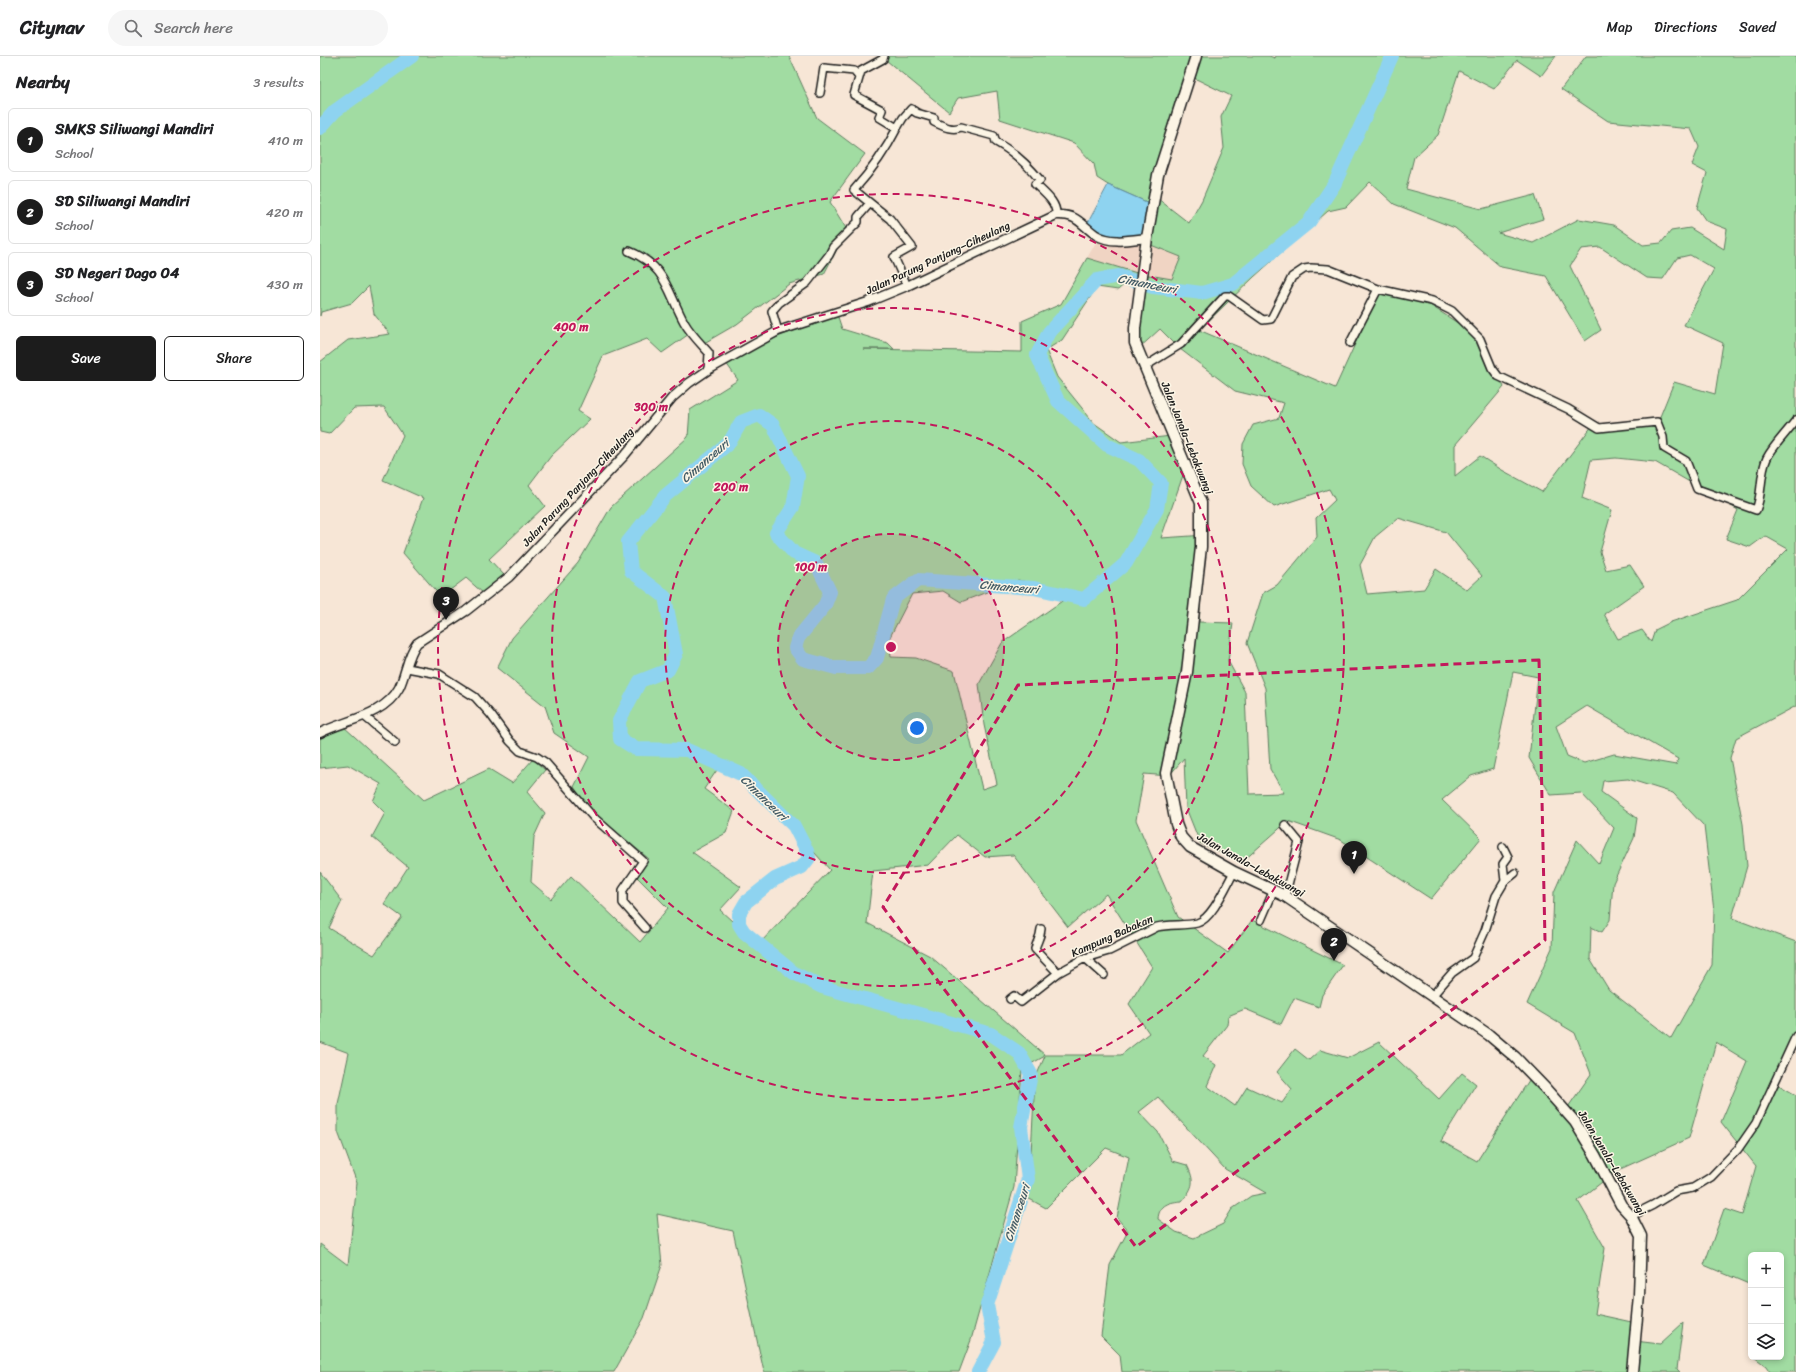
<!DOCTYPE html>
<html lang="en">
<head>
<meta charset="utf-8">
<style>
	:root { --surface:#fff; --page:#f6f6f6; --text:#202124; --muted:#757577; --line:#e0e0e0; --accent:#1c1c1c }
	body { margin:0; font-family:Sriracha,sans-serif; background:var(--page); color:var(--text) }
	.controls { position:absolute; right:12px; bottom:12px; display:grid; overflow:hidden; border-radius:6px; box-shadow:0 2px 6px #0003 }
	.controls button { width:36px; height:36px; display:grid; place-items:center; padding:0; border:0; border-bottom:1px solid var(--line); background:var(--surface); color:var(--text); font:20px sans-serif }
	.you { position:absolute; left:597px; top:672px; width:14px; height:14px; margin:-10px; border:3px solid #fff; border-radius:50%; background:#1a73e8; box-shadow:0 0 0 6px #1a73e833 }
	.badge { display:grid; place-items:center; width:26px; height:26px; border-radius:50%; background:var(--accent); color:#fff; font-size:13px; font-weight:700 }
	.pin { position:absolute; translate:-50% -33px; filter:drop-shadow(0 1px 2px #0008) }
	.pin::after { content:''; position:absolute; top:21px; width:14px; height:12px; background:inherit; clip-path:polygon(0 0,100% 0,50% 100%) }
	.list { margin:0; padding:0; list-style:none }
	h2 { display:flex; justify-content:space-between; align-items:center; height:52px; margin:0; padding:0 16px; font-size:17px }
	h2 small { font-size:13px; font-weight:400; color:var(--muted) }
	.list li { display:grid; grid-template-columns:26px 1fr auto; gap:12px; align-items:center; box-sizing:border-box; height:64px; margin:0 8px 8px; padding:0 8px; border:1px solid var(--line); border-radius:6px }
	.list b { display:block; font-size:15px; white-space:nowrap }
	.list p { margin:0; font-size:13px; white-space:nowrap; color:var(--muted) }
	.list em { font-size:13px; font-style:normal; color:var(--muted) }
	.actions { display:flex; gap:8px; padding:12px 16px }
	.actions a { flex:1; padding:9px 0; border:1px solid var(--accent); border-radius:6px; text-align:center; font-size:14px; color:var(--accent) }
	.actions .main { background:var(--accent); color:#fff }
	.icon { flex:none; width:22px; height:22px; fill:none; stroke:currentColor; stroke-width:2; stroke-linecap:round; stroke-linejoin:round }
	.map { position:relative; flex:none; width:1476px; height:1316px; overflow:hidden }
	header { display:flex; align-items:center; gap:24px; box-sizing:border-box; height:56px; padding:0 20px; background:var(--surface); border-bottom:1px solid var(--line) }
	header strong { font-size:19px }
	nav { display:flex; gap:22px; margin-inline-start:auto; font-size:14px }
	.search { width:280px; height:36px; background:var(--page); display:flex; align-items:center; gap:10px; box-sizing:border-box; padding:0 14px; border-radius:22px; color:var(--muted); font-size:15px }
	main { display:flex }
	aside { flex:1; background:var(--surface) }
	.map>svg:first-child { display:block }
</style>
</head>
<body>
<header>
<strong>Citynav</strong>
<div class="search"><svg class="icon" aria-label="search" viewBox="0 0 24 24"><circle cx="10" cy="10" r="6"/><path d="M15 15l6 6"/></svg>Search here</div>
<nav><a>Map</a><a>Directions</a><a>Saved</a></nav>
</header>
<main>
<aside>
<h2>Nearby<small>3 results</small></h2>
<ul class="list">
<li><span class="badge">1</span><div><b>SMKS Siliwangi Mandiri</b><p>School</p></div><em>410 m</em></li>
<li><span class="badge">2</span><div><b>SD Siliwangi Mandiri</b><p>School</p></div><em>420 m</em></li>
<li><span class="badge">3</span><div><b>SD Negeri Dago 04</b><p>School</p></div><em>430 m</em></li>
</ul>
<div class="actions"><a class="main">Save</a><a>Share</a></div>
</aside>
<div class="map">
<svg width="1476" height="1316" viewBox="0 0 1476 1316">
	<rect width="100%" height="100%" fill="#f7e6d6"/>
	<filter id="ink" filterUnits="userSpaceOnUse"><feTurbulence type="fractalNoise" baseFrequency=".025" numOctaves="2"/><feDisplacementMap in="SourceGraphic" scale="8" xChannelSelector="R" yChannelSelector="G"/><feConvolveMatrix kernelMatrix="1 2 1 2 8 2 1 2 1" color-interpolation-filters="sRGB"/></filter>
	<g filter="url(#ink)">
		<!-- built -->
		<path fill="#f0d4c3" d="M 826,178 L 826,187 L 862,201 L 852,223 L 817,217 L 767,202 L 779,181 Z"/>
		<!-- green -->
		<path fill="#a1dca2" stroke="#5e7c5f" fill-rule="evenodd" d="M 0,0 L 469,0 L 497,62 L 545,98 L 510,146 L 527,174 L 504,218 L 469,228 L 417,268 L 379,290 L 369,278 L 342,297 L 327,283 L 283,300 L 258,355 L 270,363 L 231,400 L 209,429 L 225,450 L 169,503 L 185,520 L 164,538 L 146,522 L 121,541 L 83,497 L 103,442 L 63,424 L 83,379 L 64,351 L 34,352 L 9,378 L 0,376 L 0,306 L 28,284 L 70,278 L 54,258 L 49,230 L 32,247 L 1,256 L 0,260 Z
			M 561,0 L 949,0 L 955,2 L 956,0 L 1236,0 L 1221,20 L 1197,4 L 1174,33 L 1139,15 L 1118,79 L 1094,101 L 1086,133 L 1161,153 L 1215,139 L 1223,163 L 1178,177 L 1213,187 L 1259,163 L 1294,169 L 1323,189 L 1341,187 L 1351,175 L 1370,172 L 1404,193 L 1407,173 L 1386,165 L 1377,152 L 1387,117 L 1372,109 L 1379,91 L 1371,73 L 1288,65 L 1241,33 L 1266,0 L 1476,0 L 1476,650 L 1416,682 L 1410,702 L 1423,768 L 1427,810 L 1412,862 L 1476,886 L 1476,981 L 1457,1028 L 1476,1039 L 1476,1316 L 1450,1316 L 1446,1310 L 1434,1301 L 1461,1301 L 1461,1199 L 1431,1199 L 1431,1229 L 1384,1209 L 1404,1153 L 1422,1159 L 1436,1110 L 1401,1066 L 1427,1005 L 1396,986 L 1369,1082 L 1296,1115 L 1258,1145 L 1285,1192 L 1275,1258 L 1316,1267 L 1315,1285 L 1340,1288 L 1363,1267 L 1357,1313 L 1360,1316 L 802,1316 L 800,1299 L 781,1280 L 790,1209 L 808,1175 L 797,1162 L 809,1101 L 786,1092 L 726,1152 L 702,1139 L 710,1116 L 715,1023 L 725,1000 L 702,1013 L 694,1131 L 651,1284 L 639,1316 L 444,1316 L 413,1175 L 337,1158 L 342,1209 L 324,1262 L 294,1316 L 0,1316 L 0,1188 L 28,1209 L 37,1127 L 18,1076 L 18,1048 L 29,997 L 0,986 L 0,816 L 22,845 L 9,872 L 54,899 L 82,861 L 64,848 L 88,811 L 52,781 L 65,757 L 53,745 L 61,728 L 28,709 L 0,712 L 0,679 L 23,670 L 104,744 L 169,713 L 192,727 L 213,703 L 225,714 L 207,736 L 225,757 L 214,781 L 211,826 L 231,843 L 251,820 L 320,886 L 348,852 L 316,820 L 329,803 L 268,752 L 254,731 L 269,701 L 234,677 L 225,650 L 177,612 L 192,582 L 258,507 L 291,451 L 368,381 L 370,354 L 418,324 L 406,307 L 432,291 L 517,258 L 522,273 L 568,287 L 574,293 L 543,293 L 702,296 L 702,265 L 741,248 L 767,202 L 817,217 L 852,223 L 861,201 L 826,187 L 831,148 L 788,129 L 777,122 L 774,108 L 754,87 L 680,63 L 677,35 L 638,42 L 629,56 ZM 870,20 L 911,40 L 901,61 L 904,92 L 882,144 L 869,167 L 833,139 ZM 1050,126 L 1074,148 L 1135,172 L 1181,211 L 1226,220 L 1265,285 L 1281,274 L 1250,210 L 1261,193 L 1280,191 L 1327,222 L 1343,223 L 1357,202 L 1370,199 L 1394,213 L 1364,269 L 1403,287 L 1395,338 L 1354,326 L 1339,363 L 1272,370 L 1222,436 L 1182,414 L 1160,400 L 1135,420 L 1135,389 L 1184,331 L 1158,280 L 1102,244 L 1061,231 L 1015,332 L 879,274 L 934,221 L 1008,155 L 1026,151 ZM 817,217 L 817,294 L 840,273 L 860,293 L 915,335 L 964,347 L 959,362 L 933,369 L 923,388 L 922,408 L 931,430 L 954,451 L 1009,433 L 1015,444 L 996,462 L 997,481 L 957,529 L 943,537 L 927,587 L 945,632 L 950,713 L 964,737 L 929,738 L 925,636 L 908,605 L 913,567 L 879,566 L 886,479 L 841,482 L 867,408 L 851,380 L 801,386 L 774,367 L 737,321 L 726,294 L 742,284 L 777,231 L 798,234 ZM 1296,402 L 1335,406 L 1418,454 L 1406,483 L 1430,491 L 1445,480 L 1468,493 L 1417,544 L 1351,566 L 1335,574 L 1331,586 L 1322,574 L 1298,583 L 1284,558 L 1324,530 L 1310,509 L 1286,514 L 1280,496 L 1292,454 L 1262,442 L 1271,404 ZM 1078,462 L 1126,476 L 1162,520 L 1147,534 L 1116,513 L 1104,533 L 1047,538 L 1040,509 L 1055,481 ZM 698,524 L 755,536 L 682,587 L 659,628 L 664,669 L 677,728 L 662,733 L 634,615 L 596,602 L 571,601 L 569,583 L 592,538 L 623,535 L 641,546 ZM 1193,616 L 1218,621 L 1209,702 L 1231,739 L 1261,737 L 1294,772 L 1279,808 L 1257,784 L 1234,836 L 1232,892 L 1207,948 L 1255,977 L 1271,1018 L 1248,1051 L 1213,1018 L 1157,1105 L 1121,1085 L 1156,1028 L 1142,1017 L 1119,1043 L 1059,986 L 1028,1002 L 1000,994 L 989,1004 L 975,993 L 957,1016 L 972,1033 L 962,1047 L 927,1031 L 915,1050 L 887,1030 L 896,1009 L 883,1000 L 907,969 L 908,960 L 925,953 L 961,968 L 974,942 L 999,951 L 1002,939 L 1023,909 L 932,864 L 908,897 L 858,861 L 816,764 L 824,718 L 849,720 L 864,702 L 866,752 L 880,787 L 922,806 L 968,765 L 1021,784 L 1111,843 L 1161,782 L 1122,744 L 1151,720 L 1173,713 ZM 1267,650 L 1358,703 L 1356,709 L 1294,698 L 1264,707 L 1247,700 L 1236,670 ZM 397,714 L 422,715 L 510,814 L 438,889 L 400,854 L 421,831 L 372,796 L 406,777 L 414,755 L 384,733 ZM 1308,723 L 1353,737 L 1384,770 L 1394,855 L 1392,909 L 1351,982 L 1289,934 L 1270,903 L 1271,871 L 1282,876 L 1290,864 L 1293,827 L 1314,782 L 1317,762 L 1281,736 L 1283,725 ZM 637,779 L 665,801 L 693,799 L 748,871 L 786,838 L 832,911 L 809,948 L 829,977 L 801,999 L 725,999 L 610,900 L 547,867 L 553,815 L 608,809 ZM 838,1041 L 905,1113 L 946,1137 L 931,1140 L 912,1153 L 903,1168 L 874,1182 L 856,1176 L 838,1163 C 839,1148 850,1146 862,1145 C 874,1131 875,1125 867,1109 L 853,1105 L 838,1076 L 819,1056 Z"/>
		<!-- water -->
		<path fill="#8ed3f0" stroke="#608a9b" d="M 788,129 L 831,148 L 826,178 L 803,186 L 765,172 Z"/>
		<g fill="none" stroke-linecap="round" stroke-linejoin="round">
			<!-- river -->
			<path stroke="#8ed3f0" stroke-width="14" d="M 0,72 L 15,55 L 92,0
				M 658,1316 L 674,1286 L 667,1249 L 708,1123 L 701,1071 L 711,1018 L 699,997 L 671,978 L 502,931 L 474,917 L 424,876 L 419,868 L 419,858 L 426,846 L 455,823 L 482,811 L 489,802 L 487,795 L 474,770 L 421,718 L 367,694 L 316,693 L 300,683 L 299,665 L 320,625 L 348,614 L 356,598 L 345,541 L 311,515 L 308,486 L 345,440 L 409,387 L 421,366 L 439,359 L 453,369 L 478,420 L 473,451 L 456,477 L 474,497 L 496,507 L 510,536 L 505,549 L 478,582 L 475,592 L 483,603 L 516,612 L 548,612 L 557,602 L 573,543 L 598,524 L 714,532 L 764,543 L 806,507 L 837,453 L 841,427 L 819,404 L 787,389 L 738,345 L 717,299 L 729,276 L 777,224 L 799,220 L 833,231 L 882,237 L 913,228 L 989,166 L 1015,127 L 1072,0"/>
			<!-- minor casing -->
			<g stroke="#1c1c1c" stroke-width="10">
				<path id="minor" d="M 564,0 L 563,3 L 541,15 L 534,39 L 562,54 L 559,61 L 577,72 L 583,62 L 591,53 L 597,57 L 614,62 L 614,66 C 623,70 632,75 641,71 L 674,80 L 676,86 C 694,96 707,108 720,124 L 715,128 C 724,137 737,146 736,159
					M 500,37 L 504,12 L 534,15 L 539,21
					M 550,147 L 534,134 C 552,114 565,96 577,72
					M 309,195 C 346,210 347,234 364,266 C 370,277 380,287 389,297 L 388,314
					M 458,275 L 452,255 L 459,247 L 487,227 L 509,199 L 513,191 L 538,166 L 538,161 L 550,147 L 570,163 L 592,191 L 574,201 L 587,230
					M 1030,287 L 1058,233
					M 824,311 L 861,288 L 905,240 L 909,240 L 943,264 L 951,263 L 972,221 L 984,213 L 991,212 L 1008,213 L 1058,233 L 1112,245 L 1132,255 L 1160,283 L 1172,312 L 1178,320 L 1248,353 L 1279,372 L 1337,366 L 1343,381 L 1344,392 L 1366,405 L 1377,433 L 1436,454 C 1443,438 1439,419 1447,402 C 1453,390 1467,376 1476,364
					M 87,612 L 119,618 L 155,641 L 171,659 L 190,685 L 200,695 L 217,701 L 226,707 L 273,761 L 323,805 L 303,834 L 303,847 L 325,872
					M 44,660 L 75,686
					M 965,769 L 979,786 L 965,840
					M 1185,825 L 1195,817
					M 941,864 L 954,834
					M 721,873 C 720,884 717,884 715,893 L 738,917
					M 765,902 L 784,919
					M 1112,940 L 1132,917 L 1153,902 L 1165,875 L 1176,840 L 1185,825 L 1183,808 L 1188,801 L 1183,791
					M 690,943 L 694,940 L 701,946 L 738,917 L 765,902 L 789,895 L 837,871 C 850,868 864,870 877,867 C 892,863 906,830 914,816
					M 1311,1160 L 1333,1149 L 1356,1135 L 1373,1132 L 1391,1121 L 1418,1093 L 1436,1067 L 1476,980"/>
			</g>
			<!-- tertiary casing -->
			<g stroke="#1c1c1c" stroke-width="11">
				<path id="tertiary" d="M 0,677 C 25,664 64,660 79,632 C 86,618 87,600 97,587 L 146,555 L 189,521 L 304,400 L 352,342 L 369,327 L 388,314 L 458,275 L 548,246 L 587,230 L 736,159 C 758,158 760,168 776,179 C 791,188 810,184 827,182"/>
			</g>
			<!-- primary casing -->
			<g stroke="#1c1c1c" stroke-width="13">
				<path id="primary" d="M 876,0 L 838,119 L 827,182 L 815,272 L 815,287 L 881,447 L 881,491 L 867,616 L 846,717 L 856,768 L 861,781 L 870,791 L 914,816 L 965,840 L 1169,979 L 1195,1001 L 1225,1032 L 1255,1066 L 1275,1099 L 1301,1149 L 1311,1160 L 1321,1180 L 1319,1239 L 1312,1316"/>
			</g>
			<!-- minor -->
			<use href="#minor" stroke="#fcf5e5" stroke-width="7"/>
			<!-- tertiary -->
			<use href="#tertiary" stroke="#fcf5e5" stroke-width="8"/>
			<!-- primary -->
			<use href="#primary" stroke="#fcf5e5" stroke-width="10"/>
		</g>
	</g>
	<!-- marked area -->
	<path fill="none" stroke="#c2185b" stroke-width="3" stroke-dasharray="8 5" stroke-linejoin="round" d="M 1219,604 L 1225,884 L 816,1191 L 563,851 L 698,629 Z"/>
	<!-- distance rings -->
	<circle cx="571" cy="591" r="113" fill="#c2185b" fill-opacity=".12"/>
	<g fill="none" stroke="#c2185b" stroke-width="2" stroke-dasharray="7 5">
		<circle cx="571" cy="591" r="113"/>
		<circle cx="571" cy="591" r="226"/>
		<circle cx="571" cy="591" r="339"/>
		<circle cx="571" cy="591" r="453"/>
	</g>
	<g text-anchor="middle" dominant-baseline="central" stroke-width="3" stroke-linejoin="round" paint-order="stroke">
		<!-- street labels -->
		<g font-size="11" fill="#1c1c1c" stroke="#fcf5e5">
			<text transform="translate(618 202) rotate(-25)">Jalan Parung Panjang–Ciheulang</text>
			<text transform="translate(867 382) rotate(68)">Jalan Janala–Lebakwangi</text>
			<text transform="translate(258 431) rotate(-47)">Jalan Parung Panjang–Ciheulang</text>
			<text transform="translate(931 809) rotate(29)">Jalan Janala–Lebakwangi</text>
			<text transform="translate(792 880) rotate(-24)">Kampung Babakan</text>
			<text transform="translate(1292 1107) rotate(59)">Jalan Janala–Lebakwangi</text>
		</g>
		<!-- water labels -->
		<g font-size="12" font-style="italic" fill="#445c66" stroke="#fcf5e5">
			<text transform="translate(827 228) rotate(11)">Cimanceuri</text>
			<text transform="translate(385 405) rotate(-41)">Cimanceuri</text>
			<text transform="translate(689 531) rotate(5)">Cimanceuri</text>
			<text transform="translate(444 742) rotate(44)">Cimanceuri</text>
			<text transform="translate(697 1157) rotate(-72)">Cimanceuri</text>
		</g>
	</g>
	<circle cx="571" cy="591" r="6" fill="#c2185b" stroke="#fcf5e5" stroke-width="2"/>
	<g font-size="12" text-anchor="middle" font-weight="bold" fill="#c2185b" stroke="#fcf5e5" stroke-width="3" stroke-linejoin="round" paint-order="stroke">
		<text x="251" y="275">400 m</text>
		<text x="331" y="355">300 m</text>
		<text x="411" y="435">200 m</text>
		<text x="491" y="515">100 m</text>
	</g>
</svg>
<div class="controls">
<button>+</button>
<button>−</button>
<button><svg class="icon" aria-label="layers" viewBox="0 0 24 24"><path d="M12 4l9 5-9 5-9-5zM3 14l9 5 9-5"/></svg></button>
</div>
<div class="you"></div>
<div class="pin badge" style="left:1034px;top:818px">1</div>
<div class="pin badge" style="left:1014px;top:905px">2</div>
<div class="pin badge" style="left:126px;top:564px">3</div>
</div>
</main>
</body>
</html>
